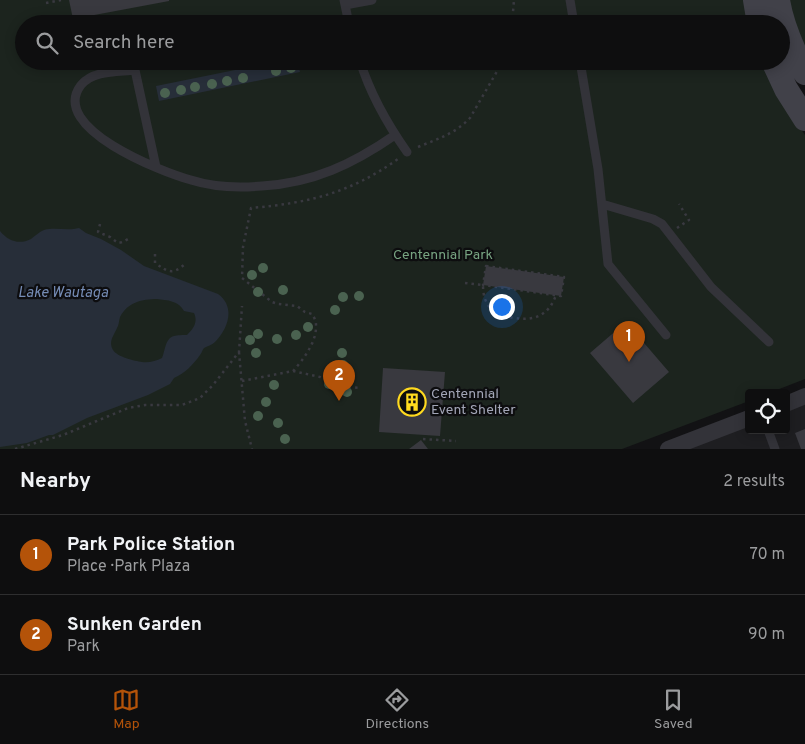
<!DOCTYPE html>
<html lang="en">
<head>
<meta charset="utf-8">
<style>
	:root { --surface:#0e0e0f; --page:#171718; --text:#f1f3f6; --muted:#9b9c9e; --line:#2e2e2f; --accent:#b45309 }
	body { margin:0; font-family:Overpass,sans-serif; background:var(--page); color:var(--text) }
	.controls { position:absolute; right:15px; bottom:15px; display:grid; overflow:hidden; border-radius:5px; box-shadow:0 2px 12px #0003 }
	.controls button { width:45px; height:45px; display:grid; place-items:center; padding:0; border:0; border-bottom:1px solid var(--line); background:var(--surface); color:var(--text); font:25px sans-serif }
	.you { position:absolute; left:501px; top:306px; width:18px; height:18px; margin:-12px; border:4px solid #fff; border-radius:50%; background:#1a73e8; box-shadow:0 0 0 8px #1a73e833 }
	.badge { display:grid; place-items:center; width:32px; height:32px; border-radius:50%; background:var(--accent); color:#fff; font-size:16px; font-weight:700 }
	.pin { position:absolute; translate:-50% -41px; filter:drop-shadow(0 1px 2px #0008) }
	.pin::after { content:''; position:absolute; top:26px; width:18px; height:15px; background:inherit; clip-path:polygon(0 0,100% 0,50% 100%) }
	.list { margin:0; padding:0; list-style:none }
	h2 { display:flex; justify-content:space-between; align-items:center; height:65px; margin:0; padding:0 20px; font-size:21px }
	h2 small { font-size:16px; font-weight:400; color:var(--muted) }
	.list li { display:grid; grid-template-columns:32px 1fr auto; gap:15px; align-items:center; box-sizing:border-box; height:80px; padding:0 20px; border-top:1px solid var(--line) }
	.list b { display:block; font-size:19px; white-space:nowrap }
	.list p { margin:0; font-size:16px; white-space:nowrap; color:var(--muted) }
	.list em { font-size:16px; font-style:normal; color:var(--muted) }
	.icon { flex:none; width:28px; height:28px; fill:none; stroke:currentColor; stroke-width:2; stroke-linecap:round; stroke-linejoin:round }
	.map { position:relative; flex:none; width:805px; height:449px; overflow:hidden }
	.search { position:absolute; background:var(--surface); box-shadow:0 2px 12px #0003; left:15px; right:15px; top:15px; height:55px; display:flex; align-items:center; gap:12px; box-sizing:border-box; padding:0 18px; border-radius:28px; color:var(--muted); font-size:19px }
	.sheet { height:225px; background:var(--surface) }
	nav { display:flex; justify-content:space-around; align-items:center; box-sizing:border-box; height:70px; border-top:1px solid var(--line); background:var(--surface); font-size:14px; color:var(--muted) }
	nav a { display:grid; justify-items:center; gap:2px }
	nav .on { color:var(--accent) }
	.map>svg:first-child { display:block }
</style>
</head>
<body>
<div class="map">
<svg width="805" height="449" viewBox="0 0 805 449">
	<rect width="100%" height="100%" fill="#121214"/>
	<!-- built -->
	<path fill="#1e1e21" d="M 805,396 L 805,449 L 668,449 L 749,418 L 749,430 L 786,430 L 786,404 Z"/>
	<!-- green -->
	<path fill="#1c241e" d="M 0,0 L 744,0 L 748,24 L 24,24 L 24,61 L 761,61 L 784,105 L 805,135 L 805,379 L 769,393 L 749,393 L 749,401 L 622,449 L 0,449 Z
		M 788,0 L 805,0 L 805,56 Z"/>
	<!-- water -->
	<path fill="#272e39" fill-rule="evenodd" d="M 280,61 L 297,61 L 300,72 L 159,101 L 156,86 Z
		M 79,228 L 86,233 L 101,239 L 121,250 L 144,266 L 218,294 C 236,307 228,329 215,342 C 212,345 207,346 204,348 C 202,350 202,353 200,355 C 193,365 185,373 174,378 L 170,384 L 148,395 L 87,418 L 53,435 L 49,435 L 27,443 L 0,447 L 0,231 C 8,241 19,245 31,239 C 35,236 39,232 44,230 C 55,227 68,231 79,228 ZM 157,299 C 167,300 179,301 184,311 L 194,313 C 198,322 194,328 187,335 C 183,335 177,335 174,336 C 165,338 165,352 162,358 C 156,361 149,363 142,362 C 135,361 117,357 113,350 C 108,342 114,335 117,328 C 119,325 119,320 120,317 C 128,302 142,299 157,299 Z"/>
	<!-- building -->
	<path fill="#39393f" d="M 69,0 L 169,0 L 169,1 L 73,19 Z
		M 486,266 L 564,277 L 561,296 L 483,285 Z
		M 626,322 L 669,372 L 633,403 L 590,353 Z
		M 383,368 L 445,372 L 440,436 L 379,432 Z
		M 805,429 L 805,449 L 801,449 L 795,433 Z
		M 421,440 L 428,449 L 409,449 Z"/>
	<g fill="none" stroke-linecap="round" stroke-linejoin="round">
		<!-- path -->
		<path stroke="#393940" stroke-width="2.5" stroke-dasharray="2.5 4" stroke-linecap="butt" d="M 46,3 L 61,0
			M 512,24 L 514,0
			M 418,147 C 437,139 455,134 470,118 L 503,61
			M 100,224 L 98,232 C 102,234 106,235 110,237 C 118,243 118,245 128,239
			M 677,228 L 689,220 L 679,204
			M 155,254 L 155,263 C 167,271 172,276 185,264
			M 486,266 L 564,277 L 561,296 L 483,285 Z
			M 465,283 L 483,285 C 483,307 494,315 515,318 C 535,321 549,315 556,295
			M 239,352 L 245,421 L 252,449
			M 293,371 C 304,359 317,341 316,325 C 316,321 314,317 312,314 L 305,312 L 297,306 L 278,304 L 272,302 L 242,278 L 243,247 L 251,208 C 309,203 350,193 398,159
			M 242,381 L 293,371 L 320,377 L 337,386 L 361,388
			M 423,439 L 456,441
			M 15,449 L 63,435 L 128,408 L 145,405 L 182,405 L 200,398 L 213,385 L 239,352 L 242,306"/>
		<!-- lane -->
		<path stroke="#333339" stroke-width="9" d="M 344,0 L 349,24
			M 570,0 L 574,24
			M 345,5 L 372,0
			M 360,61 C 370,93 388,125 407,152
			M 580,61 L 598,169 L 608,264 L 666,335
			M 156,167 L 135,70 C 118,72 93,70 81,85 C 48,128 162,172 191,180 C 213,187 239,188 262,186 C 313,183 353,164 395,135
			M 602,204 L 653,219 L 662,224 L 711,287 L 769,342
			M 768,430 L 775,449"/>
		<!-- street -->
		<path stroke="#333339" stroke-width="16" d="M 786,404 L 805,396
			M 668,449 L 749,418"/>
		<!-- secondary -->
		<path stroke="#414149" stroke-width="24" d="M 755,0 L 759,24
			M 778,0 C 782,26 793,50 805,73
			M 773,61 L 786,89 L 805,119"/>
	</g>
	<!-- trees -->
	<g fill="#4a6250">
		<circle cx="291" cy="68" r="5"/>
		<circle cx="276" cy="71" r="5"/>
		<circle cx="243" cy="78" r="5"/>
		<circle cx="227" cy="81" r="5"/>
		<circle cx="212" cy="84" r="5"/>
		<circle cx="195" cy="87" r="5"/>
		<circle cx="181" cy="90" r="5"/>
		<circle cx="165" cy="93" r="5"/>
		<circle cx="263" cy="268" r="5"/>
		<circle cx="252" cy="275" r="5"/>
		<circle cx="283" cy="290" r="5"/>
		<circle cx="258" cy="292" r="5"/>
		<circle cx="359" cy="296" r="5"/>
		<circle cx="343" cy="297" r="5"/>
		<circle cx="335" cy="310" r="5"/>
		<circle cx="308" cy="327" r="5"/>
		<circle cx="258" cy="334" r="5"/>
		<circle cx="296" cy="335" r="5"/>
		<circle cx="277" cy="339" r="5"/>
		<circle cx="250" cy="340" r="5"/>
		<circle cx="256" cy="353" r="5"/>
		<circle cx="342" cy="353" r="5"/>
		<circle cx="343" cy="365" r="5"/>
		<circle cx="329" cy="384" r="5"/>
		<circle cx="274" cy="385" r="5"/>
		<circle cx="347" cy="392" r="5"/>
		<circle cx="266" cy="402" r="5"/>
		<circle cx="258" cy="416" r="5"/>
		<circle cx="278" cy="423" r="5"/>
		<circle cx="285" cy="439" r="5"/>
	</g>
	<!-- icons -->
	<defs>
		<g id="building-ring" transform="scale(1.4375)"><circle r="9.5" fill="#0d0d0f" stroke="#ffda1f" stroke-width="1.5"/><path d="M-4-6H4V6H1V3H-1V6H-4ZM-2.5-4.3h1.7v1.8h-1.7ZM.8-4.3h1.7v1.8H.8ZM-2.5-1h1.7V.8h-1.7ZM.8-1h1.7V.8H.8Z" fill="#ffda1f"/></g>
	</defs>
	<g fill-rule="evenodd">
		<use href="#building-ring" x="412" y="402"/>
	</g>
	<g text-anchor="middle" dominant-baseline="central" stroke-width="4.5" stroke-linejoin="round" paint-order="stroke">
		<!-- park labels -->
		<g font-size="14" fill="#77a381" stroke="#0d0d0f">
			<text x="443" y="255">Centennial Park</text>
		</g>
		<!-- poi labels -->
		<g font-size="14" fill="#a2a5b6" stroke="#0d0d0f" text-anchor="start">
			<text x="431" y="394">Centennial<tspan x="431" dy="16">Event Shelter</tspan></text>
		</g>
		<!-- water labels -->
		<g font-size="15" font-style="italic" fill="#758cb5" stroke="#0d0d0f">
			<text x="63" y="293">Lake Wautaga</text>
		</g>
	</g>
</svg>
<div class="controls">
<button><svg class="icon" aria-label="locate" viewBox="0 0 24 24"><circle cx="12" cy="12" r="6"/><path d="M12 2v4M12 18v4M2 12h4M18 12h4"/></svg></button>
</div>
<div class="you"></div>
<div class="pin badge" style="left:629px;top:362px">1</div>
<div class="pin badge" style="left:339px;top:401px">2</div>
<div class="search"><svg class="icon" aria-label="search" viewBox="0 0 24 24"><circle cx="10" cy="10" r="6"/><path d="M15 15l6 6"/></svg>Search here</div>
</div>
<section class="sheet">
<h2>Nearby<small>2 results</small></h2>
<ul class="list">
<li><span class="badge">1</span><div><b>Park Police Station</b><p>Place · Park Plaza</p></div><em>70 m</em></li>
<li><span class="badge">2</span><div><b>Sunken Garden</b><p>Park</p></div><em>90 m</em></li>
</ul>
</section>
<nav>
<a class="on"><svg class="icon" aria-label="map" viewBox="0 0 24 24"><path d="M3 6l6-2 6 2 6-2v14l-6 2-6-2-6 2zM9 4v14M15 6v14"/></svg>Map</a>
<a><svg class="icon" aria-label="directions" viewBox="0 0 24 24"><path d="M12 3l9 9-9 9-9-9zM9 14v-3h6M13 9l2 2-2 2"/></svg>Directions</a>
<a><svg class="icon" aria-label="saved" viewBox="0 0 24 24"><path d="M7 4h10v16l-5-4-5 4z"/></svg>Saved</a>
</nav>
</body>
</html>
